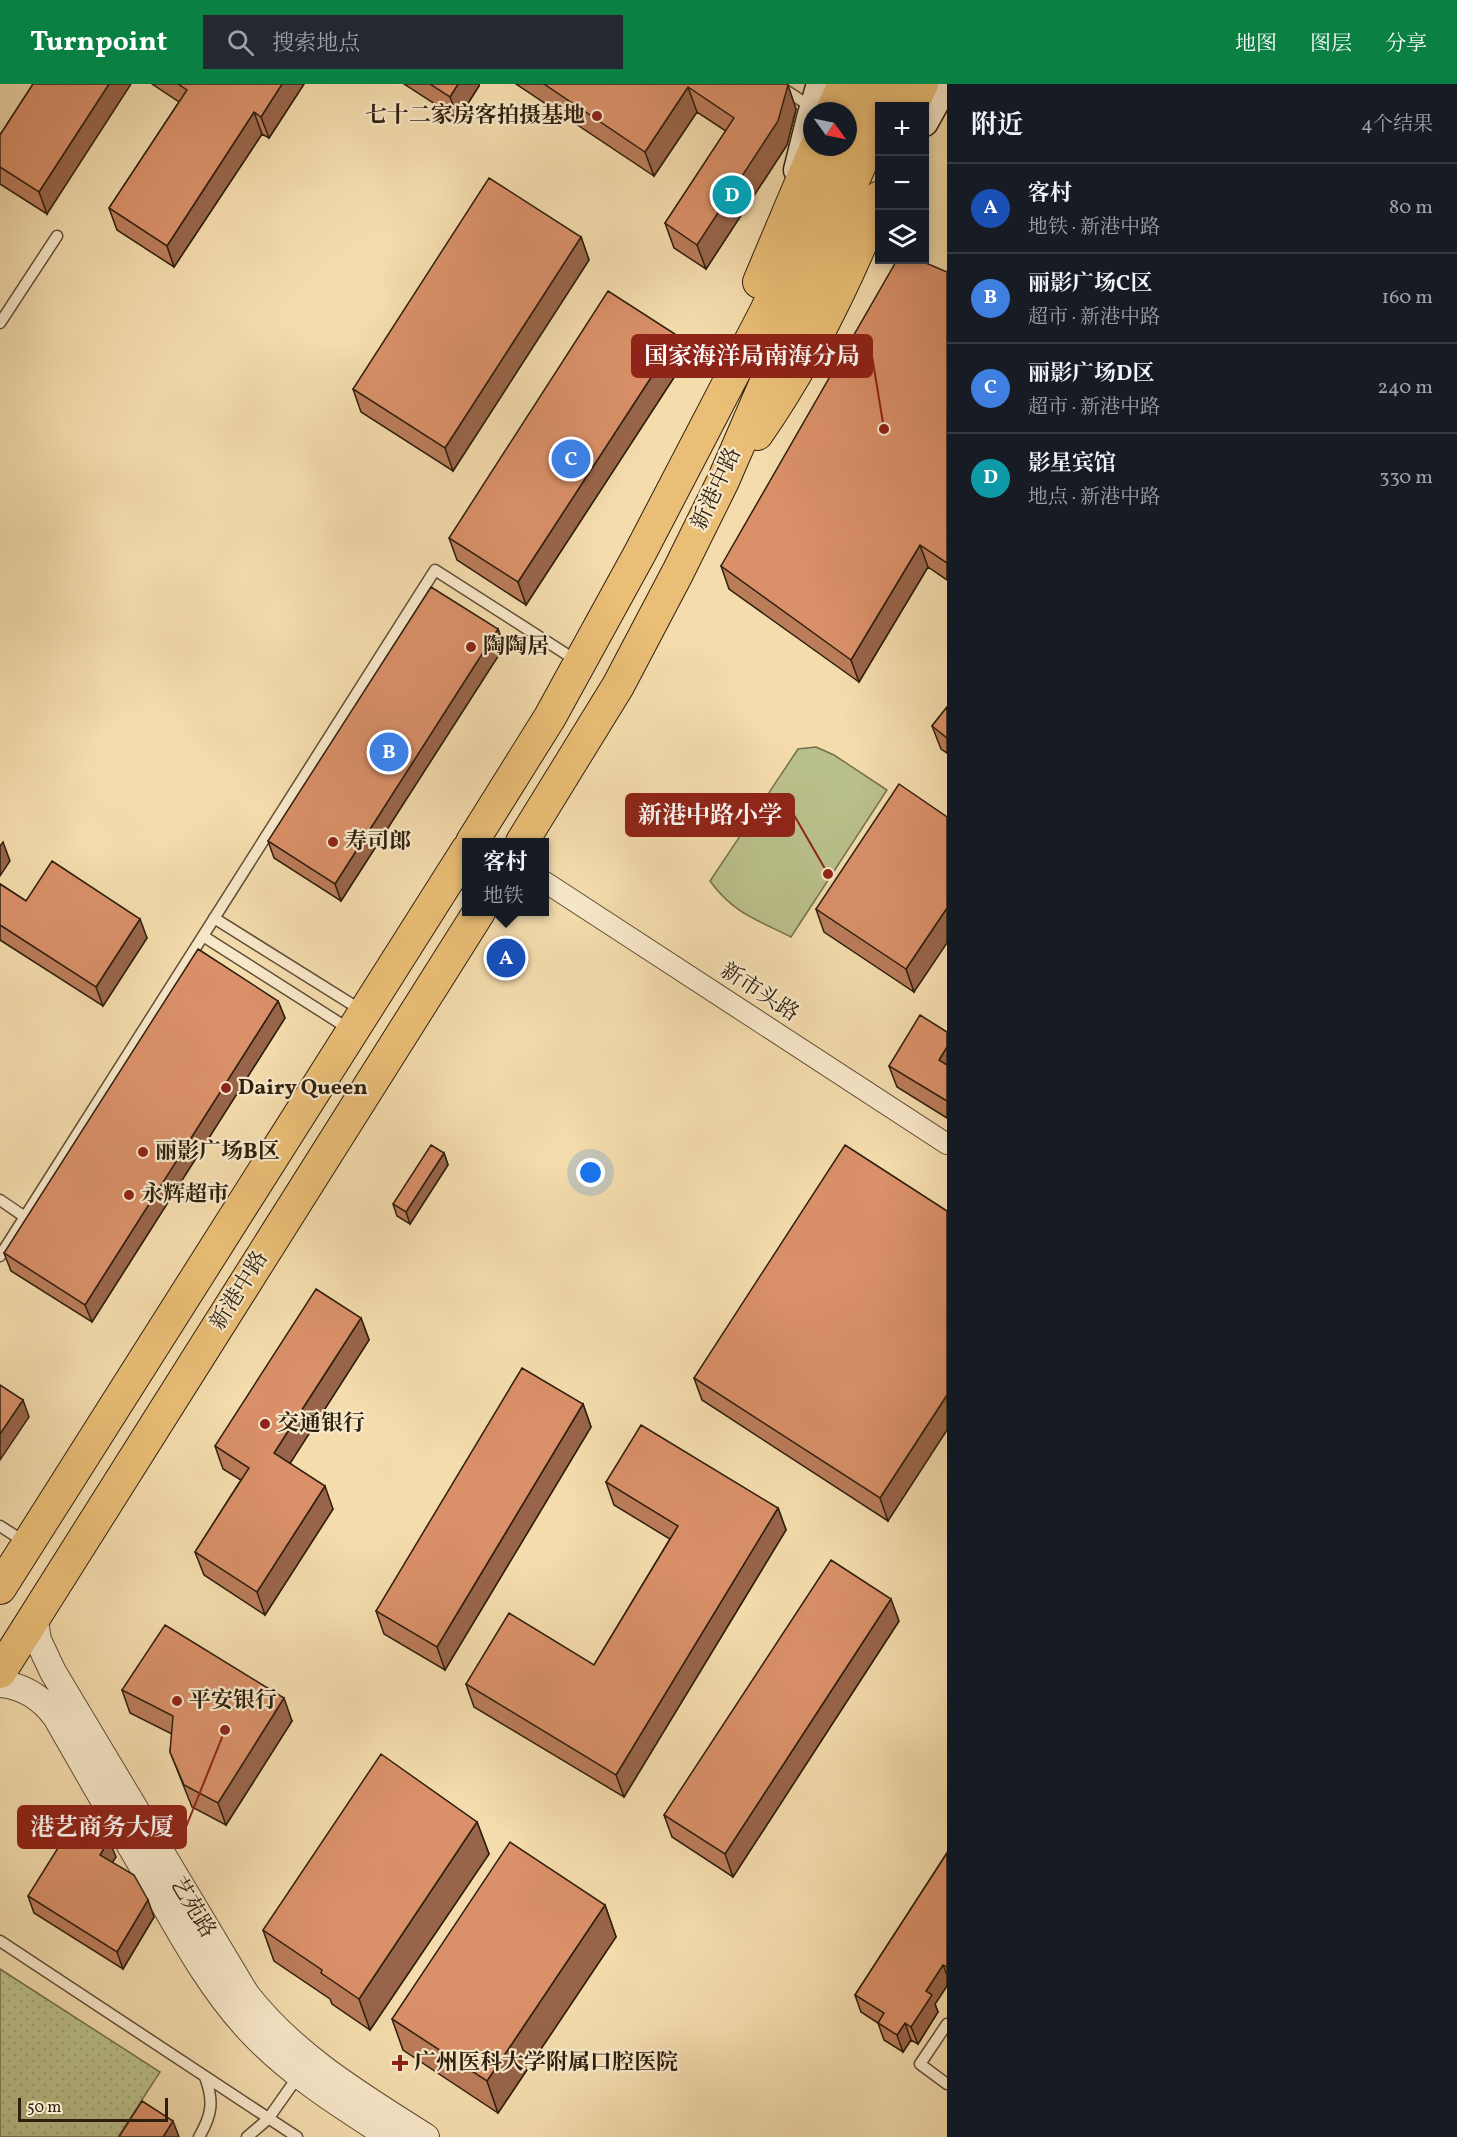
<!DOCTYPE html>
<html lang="zh">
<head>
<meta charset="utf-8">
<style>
	:root { --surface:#171b24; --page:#242831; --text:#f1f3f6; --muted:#9ea1a6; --line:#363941; --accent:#0b8043 }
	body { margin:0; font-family:Vollkorn,"Noto Serif SC",serif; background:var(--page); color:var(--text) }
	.controls { position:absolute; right:18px; top:18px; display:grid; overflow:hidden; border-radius:0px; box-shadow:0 3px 9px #0003 }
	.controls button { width:54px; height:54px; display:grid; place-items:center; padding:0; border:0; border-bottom:2px solid var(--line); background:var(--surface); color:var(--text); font:30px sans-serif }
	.compass { position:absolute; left:803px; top:18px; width:54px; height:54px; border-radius:50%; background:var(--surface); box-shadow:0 3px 9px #0003; rotate:123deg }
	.scale { position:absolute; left:18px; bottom:15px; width:150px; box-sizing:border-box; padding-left:6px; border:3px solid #2e1f0e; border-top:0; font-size:16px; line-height:21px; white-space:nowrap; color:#2e1f0e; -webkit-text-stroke:4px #f8e8ca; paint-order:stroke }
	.you { position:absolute; left:591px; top:1089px; width:21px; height:21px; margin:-15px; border:4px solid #fff; border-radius:50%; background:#1a73e8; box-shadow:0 0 0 9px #1a73e833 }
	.badge { display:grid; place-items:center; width:39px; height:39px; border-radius:50%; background:var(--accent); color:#fff; font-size:20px; font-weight:700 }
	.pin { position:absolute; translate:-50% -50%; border:3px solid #fff; box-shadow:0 2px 6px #0006 }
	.popup { position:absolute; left:462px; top:754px; width:87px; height:78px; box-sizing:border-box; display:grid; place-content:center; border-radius:0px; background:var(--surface); filter:drop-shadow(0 2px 4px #0005); font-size:20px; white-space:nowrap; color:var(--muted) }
	.popup b { font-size:22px; color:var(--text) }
	.popup::after { content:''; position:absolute; left:50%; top:100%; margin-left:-12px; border:12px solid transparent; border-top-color:var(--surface) }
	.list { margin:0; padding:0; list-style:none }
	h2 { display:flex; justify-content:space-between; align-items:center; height:78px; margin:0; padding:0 24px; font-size:26px }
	h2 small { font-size:20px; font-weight:400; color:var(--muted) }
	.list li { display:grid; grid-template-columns:39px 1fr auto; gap:18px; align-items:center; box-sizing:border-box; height:90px; padding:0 24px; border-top:2px solid var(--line) }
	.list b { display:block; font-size:22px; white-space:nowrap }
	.list p { margin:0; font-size:20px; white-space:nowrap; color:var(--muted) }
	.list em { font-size:20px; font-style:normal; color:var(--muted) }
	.icon { flex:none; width:33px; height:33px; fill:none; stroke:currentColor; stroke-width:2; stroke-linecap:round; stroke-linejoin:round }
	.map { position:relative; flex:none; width:947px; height:2053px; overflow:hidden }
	header { display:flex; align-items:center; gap:36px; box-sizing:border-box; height:84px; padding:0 30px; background:var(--accent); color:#fff }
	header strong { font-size:28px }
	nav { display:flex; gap:33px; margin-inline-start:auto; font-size:21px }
	.search { width:420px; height:54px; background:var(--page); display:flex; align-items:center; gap:15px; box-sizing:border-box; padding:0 21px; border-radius:0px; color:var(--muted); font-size:22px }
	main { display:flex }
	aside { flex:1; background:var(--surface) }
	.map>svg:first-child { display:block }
</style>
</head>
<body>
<header>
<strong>Turnpoint</strong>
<div class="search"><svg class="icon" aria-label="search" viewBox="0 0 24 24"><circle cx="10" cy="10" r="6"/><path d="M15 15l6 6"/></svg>搜索地点</div>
<nav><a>地图</a><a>图层</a><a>分享</a></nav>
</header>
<main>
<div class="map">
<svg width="947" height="2053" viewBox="0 0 947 2053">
	<defs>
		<pattern id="park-dots" width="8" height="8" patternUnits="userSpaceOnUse" patternTransform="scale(1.5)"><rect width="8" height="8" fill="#bac08b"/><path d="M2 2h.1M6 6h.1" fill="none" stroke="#a0a577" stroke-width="1.8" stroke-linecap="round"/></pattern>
	</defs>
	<rect width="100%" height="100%" fill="#f4dcad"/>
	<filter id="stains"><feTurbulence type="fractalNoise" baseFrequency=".00333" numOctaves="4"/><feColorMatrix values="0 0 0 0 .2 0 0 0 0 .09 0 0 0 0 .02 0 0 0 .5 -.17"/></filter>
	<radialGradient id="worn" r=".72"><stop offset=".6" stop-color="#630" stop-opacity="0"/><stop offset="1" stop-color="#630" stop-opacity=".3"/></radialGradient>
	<!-- park -->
	<path fill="url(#park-dots)" stroke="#74704c" stroke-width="1.5" d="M 0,1885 L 160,1988 L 118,2053 L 0,2053 Z"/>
	<!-- pitch -->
	<path fill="#bac08b" stroke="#74704c" stroke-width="1.5" d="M 816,663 L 834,671 L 887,706 L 791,853 C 758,836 734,830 710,797 L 798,665 Z"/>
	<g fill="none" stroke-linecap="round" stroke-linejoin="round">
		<!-- service casing -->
		<g stroke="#604e36" stroke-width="13">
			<path id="service" d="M 776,0 L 813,24
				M 0,239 L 57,152
				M 214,834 L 361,926
				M 203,852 L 349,945
				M 0,1116 L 25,1133
				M 0,1172 L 435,486 L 577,577
				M 0,1442 L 25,1458
				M 0,1857 L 297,2053
				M 947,1940 L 920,1980 L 947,2000
				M 199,2053 C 212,2031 214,2017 205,1993
				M 247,2053 L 268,2035 L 299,1991"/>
		</g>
		<!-- minor casing -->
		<g stroke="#604e36" stroke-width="22">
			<path id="minor" d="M 545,798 L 947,1060"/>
		</g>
		<!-- tertiary casing -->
		<g stroke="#604e36" stroke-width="28">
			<path id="tertiary" d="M 34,1532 L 38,1556 L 53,1588 L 246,1910 C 294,1972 360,2011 426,2053
				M 0,1600 C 24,1602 42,1614 56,1633 C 89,1691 122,1748 156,1806 C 185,1857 214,1910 255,1952 C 295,1993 342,2022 390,2053"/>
		</g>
		<!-- secondary casing -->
		<g stroke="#2e1f0e" stroke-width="31">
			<path id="secondary" d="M 813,27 L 821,0
				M 924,38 L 945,0
				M 798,86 L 812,30"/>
		</g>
		<!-- primary casing -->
		<g stroke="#2e1f0e" stroke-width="34">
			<path id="primary" d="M 885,22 L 895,0
				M 912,22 L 922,0
				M 832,27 L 844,0
				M 848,48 L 870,0
				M 759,198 L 816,63
				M 757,350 C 808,277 847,197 880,113
				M 472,758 L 550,633 L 640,469 L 766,227 L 841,63
				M 522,758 L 618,602 L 678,488 L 723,397 L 880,35
				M 0,1504 L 467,766
				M 0,1588 L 479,828"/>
		</g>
		<!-- service -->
		<use href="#service" stroke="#f8e8ca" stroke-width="10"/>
		<!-- minor -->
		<use href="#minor" stroke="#f8e8ca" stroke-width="20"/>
		<!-- tertiary -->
		<use href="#tertiary" stroke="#f8e8ca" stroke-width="26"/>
		<!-- secondary -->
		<use href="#secondary" stroke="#f8e8ca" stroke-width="28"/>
		<!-- primary -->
		<use href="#primary" stroke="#eabe76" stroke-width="32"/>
	</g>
	<!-- wall -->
	<path fill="#bb7c5a" stroke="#2e1f0e" stroke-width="1.5" d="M 33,0 L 47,130 L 0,100 L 0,51 Z
		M 152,0 L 304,0 L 269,54 L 262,50 L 174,183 L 117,146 L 109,124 L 179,18 Z
		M 404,0 L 479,0 L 479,2 L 458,35 Z
		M 516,0 L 787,0 L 796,25 L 787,61 L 706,185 L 674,164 L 665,139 L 726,47 L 697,28 L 654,92 Z
		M 581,153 L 589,176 L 453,387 L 361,328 L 353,305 Z
		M 947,188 L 947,496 L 928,483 L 859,598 L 729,505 L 721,482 Z
		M 686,275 L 526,521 L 457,476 L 449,454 Z
		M 498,545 L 504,563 L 341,817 L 274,774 L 268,757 Z
		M 947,623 L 947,669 L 941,665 L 932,642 Z
		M 947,733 L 914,908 L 824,848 L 816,825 Z
		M 0,800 L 26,817 L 147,854 L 103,922 L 0,856 Z
		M 278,917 L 285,934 L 92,1238 L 11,1187 L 4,1169 Z
		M 947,948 L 947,1034 L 897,1003 L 889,982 Z
		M 444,1069 L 448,1081 L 410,1140 L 397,1132 L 393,1120 Z
		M 947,1127 L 888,1437 L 702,1316 L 694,1294 Z
		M 361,1234 L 369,1256 L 290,1379 L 333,1425 L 265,1531 L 204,1491 L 195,1468 L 241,1396 L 223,1385 L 215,1362 Z
		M 583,1320 L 591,1343 L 445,1586 L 384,1550 L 376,1527 Z
		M 606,1398 L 778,1424 L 786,1446 L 624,1713 L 474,1623 L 466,1600 L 594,1581 L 670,1455 L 614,1421 Z
		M 899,1537 L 733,1793 L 672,1753 L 664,1731 Z
		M 122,1606 L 292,1637 L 226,1741 L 192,1723 L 170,1668 L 172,1650 L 130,1629 Z
		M 477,1738 L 489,1770 L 370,1946 L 332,1920 L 330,1915 L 274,1877 L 263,1846 Z
		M 947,1769 L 947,1902 L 935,1920 L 938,1928 L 918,1960 L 911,1956 L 903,1968 L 884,1956 L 878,1939 L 861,1928 L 855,1911 Z
		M 116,1773 L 112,1778 L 154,1833 L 123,1885 L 34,1829 L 28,1812 Z
		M 605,1821 L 616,1853 L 498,2029 L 403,1966 L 392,1935 Z"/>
	<!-- shaded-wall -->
	<path fill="#99654a" stroke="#2e1f0e" stroke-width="1.5" d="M 109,0 L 131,0 L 47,130 L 39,108 Z
		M 282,0 L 304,0 L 269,54 L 261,33 Z
		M 458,0 L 479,0 L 479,2 L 458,35 L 450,13 Z
		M 788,1 L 796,25 L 787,61 L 706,185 L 697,161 Z
		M 688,3 L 697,28 L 654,92 L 645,68 Z
		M 254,28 L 262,50 L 174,183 L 167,162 Z
		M 581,153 L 589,176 L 453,387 L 445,364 Z
		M 678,252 L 686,275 L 526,521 L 518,498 Z
		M 920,461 L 928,483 L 859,598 L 851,576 Z
		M 498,545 L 504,563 L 341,817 L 335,800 Z
		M 3,758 L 10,777 L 0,792 L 0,762 Z
		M 947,824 L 947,859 L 914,908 L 906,885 Z
		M 140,835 L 147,854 L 103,922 L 96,903 Z
		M 278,917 L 285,934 L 92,1238 L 85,1221 Z
		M 947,963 L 947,997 L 939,976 Z
		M 444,1069 L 448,1081 L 410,1140 L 406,1128 Z
		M 361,1234 L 369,1256 L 282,1392 L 274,1369 Z
		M 947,1311 L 947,1346 L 888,1437 L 880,1414 Z
		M 23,1316 L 29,1333 L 0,1376 L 0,1350 Z
		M 583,1320 L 591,1343 L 445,1586 L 437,1563 Z
		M 325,1402 L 333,1425 L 265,1531 L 257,1508 Z
		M 778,1424 L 786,1446 L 624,1713 L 616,1691 Z
		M 891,1515 L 899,1537 L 733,1793 L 725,1770 Z
		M 284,1614 L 292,1637 L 226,1741 L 218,1719 Z
		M 477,1738 L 489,1770 L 370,1946 L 359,1915 Z
		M 109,1756 L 116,1773 L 106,1788 L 100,1771 Z
		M 148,1816 L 154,1833 L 123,1885 L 117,1868 Z
		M 605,1821 L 616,1853 L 498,2029 L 487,1997 Z
		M 943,1881 L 947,1891 L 947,1902 L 935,1920 L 938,1928 L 918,1960 L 911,1943 L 926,1907 Z
		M 905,1939 L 911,1956 L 903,1968 L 897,1951 Z
		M 173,2037 L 179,2053 L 163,2053 Z"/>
	<!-- building -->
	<path fill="#da9069" stroke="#2e1f0e" stroke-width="1.5" d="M 33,0 L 109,0 L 39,108 L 0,83 L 0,51 Z
		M 178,0 L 282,0 L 261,33 L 254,28 L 167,162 L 109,124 L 187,6 Z
		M 430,0 L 458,0 L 450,13 Z
		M 544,0 L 787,0 L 788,1 L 778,37 L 697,161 L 665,139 L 734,34 L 688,3 L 645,68 Z
		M 489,94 L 581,153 L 445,364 L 353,305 Z
		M 897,176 L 919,176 L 947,188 L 947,479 L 920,461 L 851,576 L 721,482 Z
		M 608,207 L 678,252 L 518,498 L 449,454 Z
		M 431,503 L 498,545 L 335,800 L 268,757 Z
		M 947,623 L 947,654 L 932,642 Z
		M 899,700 L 947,733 L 947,824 L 906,885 L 816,825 Z
		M 52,777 L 140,835 L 96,903 L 0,841 L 0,800 L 26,817 Z
		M 198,865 L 278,917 L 85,1221 L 4,1169 Z
		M 920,931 L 947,948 L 947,963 L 939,976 L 947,981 L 947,1017 L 889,982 Z
		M 431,1061 L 444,1069 L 406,1128 L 393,1120 Z
		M 845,1061 L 947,1127 L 947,1311 L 880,1414 L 694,1294 Z
		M 316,1205 L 361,1234 L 274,1369 L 325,1402 L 257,1508 L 195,1468 L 249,1384 L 215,1362 Z
		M 522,1284 L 583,1320 L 437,1563 L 376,1527 Z
		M 0,1301 L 23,1316 L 0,1350 Z
		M 641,1341 L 778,1424 L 616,1691 L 466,1600 L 509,1529 L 594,1581 L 678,1442 L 606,1398 Z
		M 831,1476 L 891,1515 L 725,1770 L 664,1731 Z
		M 165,1541 L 284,1614 L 218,1719 L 184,1701 L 170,1668 L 173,1632 L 122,1606 Z
		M 381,1670 L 477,1738 L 359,1915 L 321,1889 L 322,1886 L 263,1846 Z
		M 76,1735 L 109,1756 L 100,1771 L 134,1791 L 148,1816 L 117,1868 L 28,1812 Z
		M 510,1758 L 605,1821 L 487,1997 L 392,1935 Z
		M 947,1769 L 947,1883 L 943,1881 L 926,1907 L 932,1911 L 911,1943 L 905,1939 L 897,1951 L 878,1939 L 884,1929 L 855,1911 Z
		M 142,2017 L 173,2037 L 163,2053 L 119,2053 Z"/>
	<!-- markers -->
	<g fill="#8f2418" stroke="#f8e8ca" stroke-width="2">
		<circle cx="597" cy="32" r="6"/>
		<circle cx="471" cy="563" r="6"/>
		<circle cx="333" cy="758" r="6"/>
		<circle cx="226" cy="1004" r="6"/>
		<circle cx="143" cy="1068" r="6"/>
		<circle cx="129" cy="1111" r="6"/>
		<circle cx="265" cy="1340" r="6"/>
		<circle cx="177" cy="1617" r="6"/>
		<path d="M397 1970h6v6h6v6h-6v6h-6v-6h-6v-6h6z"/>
	</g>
	<g text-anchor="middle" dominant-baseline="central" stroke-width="4.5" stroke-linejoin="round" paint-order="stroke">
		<!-- poi labels -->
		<g font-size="22" font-weight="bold" fill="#2e1f0e" stroke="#f8e8ca" text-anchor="start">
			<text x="585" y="32" text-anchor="end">七十二家房客拍摄基地</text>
			<text x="483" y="563">陶陶居</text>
			<text x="345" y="758">寿司郎</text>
			<text x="238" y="1004">Dairy Queen</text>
			<text x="155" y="1068">丽影广场B区</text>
			<text x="141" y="1111">永辉超市</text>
			<text x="277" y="1340">交通银行</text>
			<text x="189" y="1617">平安银行</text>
			<text x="414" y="1979">广州医科大学附属口腔医院</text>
		</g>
		<!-- street labels -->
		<g font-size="22" fill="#2e1f0e" stroke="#f8e8ca">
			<text transform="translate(717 405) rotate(-65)">新港中路</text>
			<text transform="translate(759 909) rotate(33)">新市头路</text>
			<text transform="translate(240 1207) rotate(-58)">新港中路</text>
			<text transform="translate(192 1824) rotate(59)">艺苑路</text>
		</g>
	</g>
	<!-- callouts -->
	<path fill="none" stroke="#8f2418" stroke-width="2" d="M884 345L872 272M828 790L794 731M225 1646L186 1743"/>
	<g fill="#8f2418" stroke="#f8e8ca" stroke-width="2">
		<circle cx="884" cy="345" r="6"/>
		<circle cx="828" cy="790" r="6"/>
		<circle cx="225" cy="1646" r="6"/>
	</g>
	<g fill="#8f2418" stroke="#8f2418" stroke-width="2">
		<rect x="632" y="251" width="240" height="42" rx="6"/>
		<rect x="626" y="710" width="168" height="42" rx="6"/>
		<rect x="18" y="1722" width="168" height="42" rx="6"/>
	</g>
	<g font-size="24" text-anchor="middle" font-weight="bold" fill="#fff">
		<text x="752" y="280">国家海洋局南海分局</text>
		<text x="710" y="739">新港中路小学</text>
		<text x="102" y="1751">港艺商务大厦</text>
	</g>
	<rect width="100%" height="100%" filter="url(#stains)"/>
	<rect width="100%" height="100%" fill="url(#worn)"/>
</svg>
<div class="controls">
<button>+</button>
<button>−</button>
<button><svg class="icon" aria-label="layers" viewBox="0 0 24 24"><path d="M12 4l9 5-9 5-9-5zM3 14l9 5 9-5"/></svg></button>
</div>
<svg class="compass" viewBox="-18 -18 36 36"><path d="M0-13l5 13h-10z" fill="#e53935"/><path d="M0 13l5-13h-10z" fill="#9ea1a6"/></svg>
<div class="scale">50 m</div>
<div class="you"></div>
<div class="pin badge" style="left:506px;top:874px;background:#1a4fb4">A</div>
<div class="popup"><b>客村</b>地铁</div>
<div class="pin badge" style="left:389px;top:668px;background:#3f7fe0">B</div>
<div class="pin badge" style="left:571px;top:375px;background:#3f7fe0">C</div>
<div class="pin badge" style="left:732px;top:111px;background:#0f9aa8">D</div>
</div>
<aside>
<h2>附近<small>4个结果</small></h2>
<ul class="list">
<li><span class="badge" style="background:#1a4fb4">A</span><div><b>客村</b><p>地铁 · 新港中路</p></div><em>80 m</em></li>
<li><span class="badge" style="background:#3f7fe0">B</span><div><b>丽影广场C区</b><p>超市 · 新港中路</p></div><em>160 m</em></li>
<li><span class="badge" style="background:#3f7fe0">C</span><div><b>丽影广场D区</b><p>超市 · 新港中路</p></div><em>240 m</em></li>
<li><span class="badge" style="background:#0f9aa8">D</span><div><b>影星宾馆</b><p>地点 · 新港中路</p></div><em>330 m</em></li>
</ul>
</aside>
</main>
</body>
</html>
